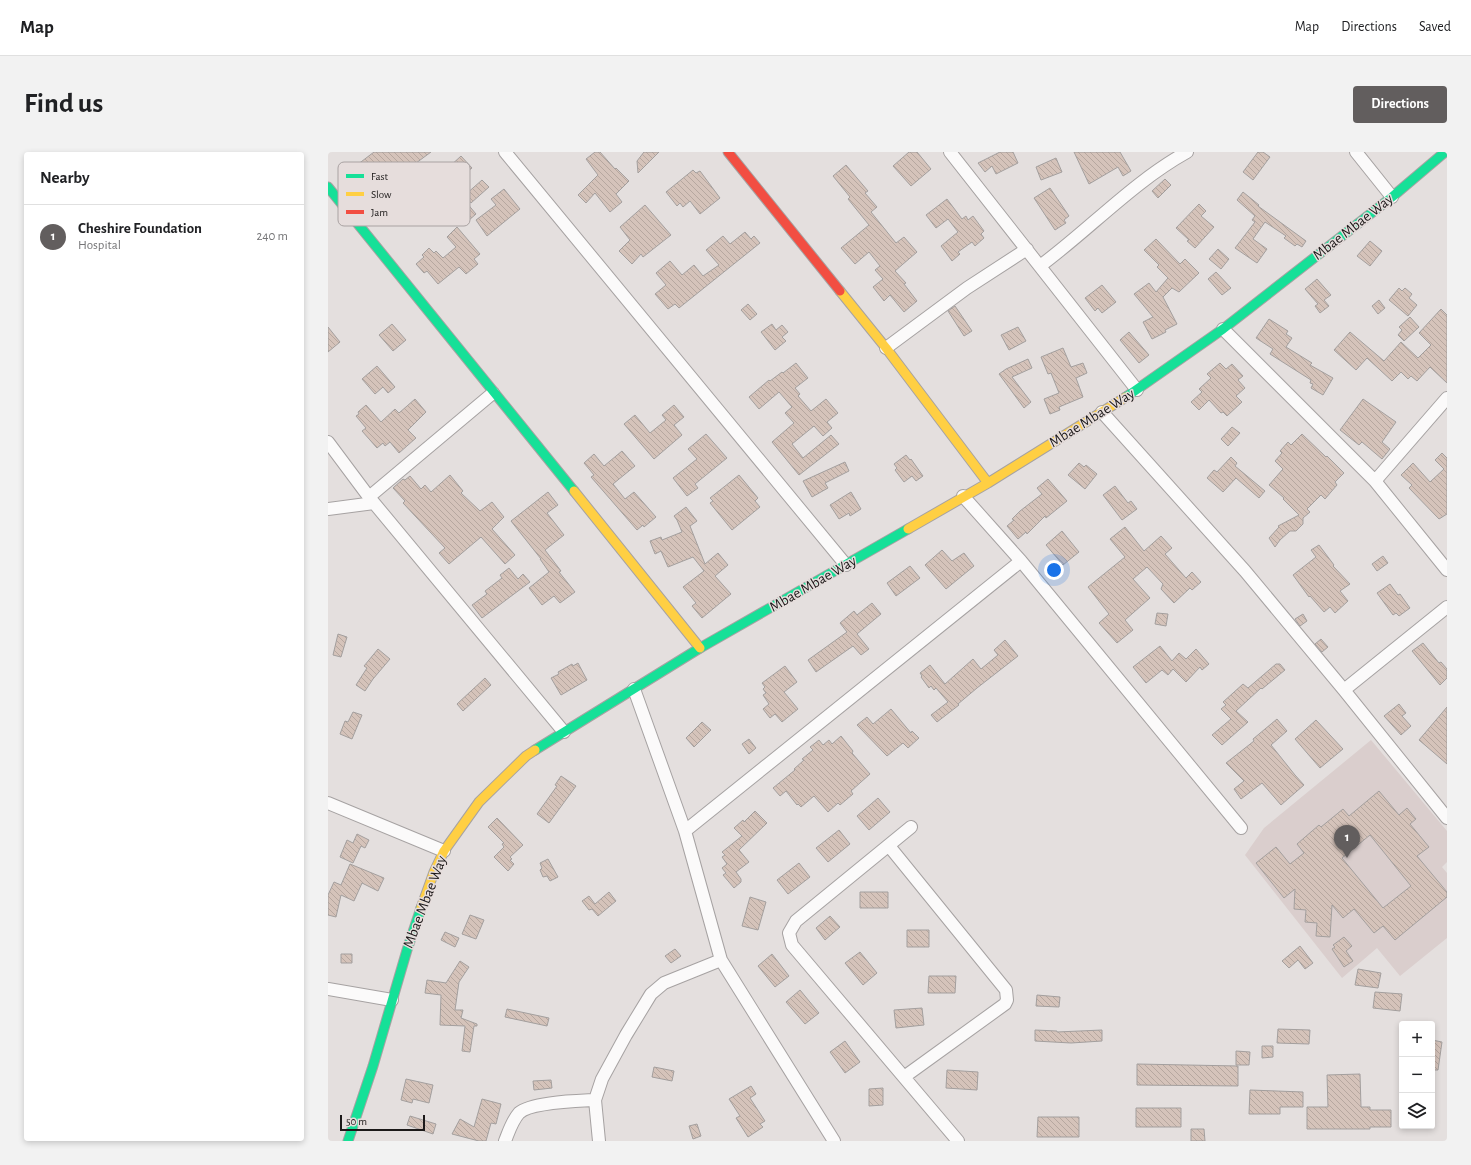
<!DOCTYPE html>
<html lang="en">
<head>
<meta charset="utf-8">
<style>
	:root { --surface:#fff; --page:#f2f2f2; --text:#202124; --muted:#757577; --line:#e0e0e0; --accent:#625e5e }
	body { margin:0; font-family:"Alegreya Sans",sans-serif; background:var(--page); color:var(--text) }
	.controls { position:absolute; right:12px; bottom:12px; display:grid; overflow:hidden; border-radius:4px; box-shadow:0 2px 6px #0003 }
	.controls button { width:36px; height:36px; display:grid; place-items:center; padding:0; border:0; border-bottom:1px solid var(--line); background:var(--surface); color:var(--text); font:20px sans-serif }
	.scale { position:absolute; left:12px; bottom:10px; width:85px; box-sizing:border-box; padding-left:4px; border:2px solid #1c1919; border-top:0; font-size:11px; line-height:14px; white-space:nowrap; color:#1c1919; -webkit-text-stroke:3px #e6dddc; paint-order:stroke }
	.you { position:absolute; left:726px; top:418px; width:14px; height:14px; margin:-10px; border:3px solid #fff; border-radius:50%; background:#1a73e8; box-shadow:0 0 0 6px #1a73e833 }
	.badge { display:grid; place-items:center; width:26px; height:26px; border-radius:50%; background:var(--accent); color:#fff; font-size:13px; font-weight:700 }
	.pin { position:absolute; translate:-50% -33px; filter:drop-shadow(0 1px 2px #0008) }
	.pin::after { content:''; position:absolute; top:21px; width:14px; height:12px; background:inherit; clip-path:polygon(0 0,100% 0,50% 100%) }
	.list { margin:0; padding:0; list-style:none }
	h2 { display:flex; justify-content:space-between; align-items:center; height:52px; margin:0; padding:0 16px; font-size:17px }
	h2 small { font-size:13px; font-weight:400; color:var(--muted) }
	.list li { display:grid; grid-template-columns:26px 1fr auto; gap:12px; align-items:center; box-sizing:border-box; height:64px; padding:0 16px; border-top:1px solid var(--line) }
	.list b { display:block; font-size:15px; white-space:nowrap }
	.list p { margin:0; font-size:13px; white-space:nowrap; color:var(--muted) }
	.list em { font-size:13px; font-style:normal; color:var(--muted) }
	.icon { flex:none; width:22px; height:22px; fill:none; stroke:currentColor; stroke-width:2; stroke-linecap:round; stroke-linejoin:round }
	.map { position:relative; flex:none; width:1119px; height:989px; overflow:hidden; border-radius:4px }
	header { display:flex; align-items:center; gap:24px; box-sizing:border-box; height:56px; padding:0 20px; background:var(--surface); border-bottom:1px solid var(--line) }
	header strong { font-size:19px }
	nav { display:flex; gap:22px; margin-inline-start:auto; font-size:14px }
	.intro { display:flex; align-items:center; justify-content:space-between; box-sizing:border-box; height:96px; padding:0 24px }
	h1 { margin:0; font-size:28px }
	.button { padding:10px 18px; border-radius:4px; background:var(--accent); color:#fff; font-size:14px; font-weight:700 }
	main { display:flex; gap:24px; padding:0 24px }
	aside { flex:1; background:var(--surface); border-radius:4px; box-shadow:0 2px 6px #0003 }
	.map>svg:first-child { display:block }
</style>
</head>
<body>
<header>
<strong>Map</strong>
<nav><a>Map</a><a>Directions</a><a>Saved</a></nav>
</header>
<div class="intro"><h1>Find us</h1><a class="button">Directions</a></div>
<main>
<aside>
<h2>Nearby<small></small></h2>
<ul class="list">
<li><span class="badge">1</span><div><b>Cheshire Foundation</b><p>Hospital</p></div><em>240 m</em></li>
</ul>
</aside>
<div class="map">
<svg width="1119" height="989" viewBox="0 0 1119 989">
	<defs>
		<pattern id="building-back-hatch" width="6" height="6" patternUnits="userSpaceOnUse"><rect width="6" height="6" fill="#d5c3ba"/><path d="M-1 5l2 2M0 0l6 6M5-1l2 2" fill="none" stroke="#b6a79f"/></pattern>
	</defs>
	<rect width="100%" height="100%" fill="#e4dfde"/>
	<!-- built -->
	<path fill="#dacecd" d="M 1043,588 L 1119,679 L 1119,710 L 1114,715 L 1119,721 L 1119,786 L 1072,824 L 1049,796 L 1014,826 L 917,703 L 936,676 Z"/>
	<!-- building -->
	<path fill="url(#building-back-hatch)" stroke="#a39f9e" fill-rule="evenodd" d="M 46,0 L 103,0 L 80,17 L 83,21 L 66,34 L 67,36 L 47,52 L 21,19 Z
		M 267,0 L 272,0 L 287,17 L 288,16 L 301,29 L 288,42 L 294,50 L 282,60 L 267,41 L 258,51 L 250,43 L 270,23 L 258,7 Z
		M 316,0 L 331,0 L 310,21 L 309,9 Z
		M 581,0 L 589,0 L 603,17 L 583,34 L 565,14 Z
		M 672,0 L 685,0 L 690,11 L 668,22 L 664,14 L 657,20 L 650,11 Z
		M 746,0 L 792,0 L 803,19 L 795,24 L 790,15 L 761,32 Z
		M 930,0 L 935,0 L 942,5 L 925,28 L 915,20 Z
		M 133,4 L 144,16 L 111,41 L 105,33 L 124,18 L 121,15 Z
		M 728,6 L 734,20 L 713,28 L 708,15 Z
		M 518,13 L 540,39 L 537,41 L 549,55 L 543,60 L 568,91 L 576,85 L 589,100 L 567,119 L 578,131 L 576,132 L 589,149 L 576,160 L 562,143 L 556,149 L 545,135 L 555,127 L 547,118 L 552,114 L 541,100 L 527,112 L 513,96 L 541,73 L 520,47 L 522,45 L 505,24 Z
		M 365,18 L 368,21 L 372,19 L 392,46 L 372,62 L 362,49 L 355,55 L 352,51 L 349,54 L 338,40 Z
		M 837,27 L 843,33 L 830,46 L 824,39 Z
		M 154,28 L 161,35 L 143,51 L 137,43 Z
		M 722,36 L 741,64 L 736,68 L 738,71 L 727,78 L 706,46 Z
		M 176,37 L 192,57 L 159,84 L 148,68 L 168,53 L 163,47 Z
		M 915,40 L 931,53 L 930,54 L 978,89 L 974,95 L 969,92 L 967,94 L 956,86 L 958,84 L 937,70 L 925,87 L 939,97 L 929,111 L 907,96 L 927,70 L 924,68 L 927,64 L 909,48 Z
		M 619,47 L 634,67 L 638,64 L 640,68 L 645,64 L 656,79 L 653,82 L 656,86 L 647,94 L 644,90 L 630,100 L 632,102 L 624,109 L 613,94 L 630,80 L 620,67 L 608,76 L 598,63 Z
		M 138,50 L 148,62 L 140,69 L 130,57 Z
		M 871,52 L 878,59 L 873,64 L 886,75 L 867,96 L 859,89 L 861,88 L 848,76 Z
		M 317,53 L 343,83 L 315,105 L 313,102 L 304,112 L 291,99 L 302,88 L 292,75 Z
		M 129,75 L 152,102 L 146,107 L 150,112 L 138,122 L 131,115 L 110,132 L 99,119 L 96,121 L 88,112 L 96,105 L 94,103 L 101,96 L 106,101 L 108,99 L 115,106 L 128,95 L 119,85 Z
		M 417,80 L 423,87 L 426,84 L 432,91 L 351,156 L 347,152 L 340,157 L 327,142 L 338,133 L 328,121 L 342,109 L 354,123 L 366,113 L 375,124 L 391,113 L 378,98 L 395,84 L 402,92 Z
		M 828,87 L 852,112 L 857,107 L 871,121 L 851,140 L 844,136 L 835,145 L 849,172 L 837,178 L 838,180 L 824,187 L 815,170 L 825,165 L 806,142 L 821,131 L 828,140 L 840,126 L 829,115 L 831,113 L 816,98 Z
		M 1042,89 L 1054,99 L 1042,114 L 1029,104 Z
		M 890,97 L 901,107 L 893,117 L 881,107 Z
		M 888,120 L 903,136 L 894,143 L 880,127 Z
		M 989,127 L 1003,143 L 996,148 L 1001,154 L 992,161 L 987,154 L 990,152 L 977,137 Z
		M 774,133 L 788,150 L 774,161 L 770,156 L 767,159 L 757,146 Z
		M 1071,136 L 1074,139 L 1077,136 L 1084,142 L 1081,146 L 1089,153 L 1080,164 L 1061,148 Z
		M 1051,148 L 1057,156 L 1050,162 L 1044,154 Z
		M 420,152 L 429,162 L 422,168 L 413,158 Z
		M 627,154 L 644,179 L 636,184 L 620,159 Z
		M 1113,157 L 1119,163 L 1119,231 L 1102,215 L 1089,229 L 1083,224 L 1080,227 L 1073,220 L 1064,229 L 1039,206 L 1028,218 L 1006,198 L 1022,180 L 1056,209 L 1073,190 L 1090,206 L 1103,193 L 1091,181 Z
		M 1082,165 L 1091,175 L 1076,189 L 1070,183 L 1074,178 L 1071,175 Z
		M 941,167 L 960,179 L 958,182 L 964,186 L 958,195 L 984,211 L 982,213 L 1005,226 L 995,243 L 983,236 L 985,232 L 982,231 L 983,228 L 942,202 L 945,197 L 928,186 Z
		M 64,172 L 78,188 L 65,199 L 51,183 Z
		M 444,172 L 448,178 L 454,173 L 460,180 L 454,185 L 458,189 L 447,198 L 433,180 Z
		M 0,175 L 12,190 L 0,200 Z
		M 690,175 L 698,189 L 681,198 L 673,183 Z
		M 801,180 L 821,203 L 811,211 L 792,188 Z
		M 735,196 L 743,215 L 755,211 L 759,221 L 748,226 L 755,245 L 731,255 L 732,258 L 722,262 L 716,247 L 731,241 L 723,221 L 720,222 L 713,205 Z
		M 700,207 L 704,216 L 684,225 L 703,250 L 696,256 L 671,222 L 678,217 Z
		M 468,211 L 480,226 L 467,236 L 472,242 L 470,244 L 483,259 L 498,247 L 510,261 L 499,270 L 504,276 L 495,284 L 486,274 L 464,292 L 475,306 L 503,283 L 511,292 L 471,323 L 444,290 L 466,271 L 457,261 L 464,255 L 451,240 L 431,257 L 421,245 L 441,228 L 442,229 L 454,220 L 455,221 Z
		M 892,211 L 898,217 L 904,212 L 915,224 L 910,228 L 917,236 L 908,244 L 914,250 L 899,264 L 895,260 L 893,261 L 881,248 L 871,258 L 863,250 L 874,240 L 871,237 L 883,226 L 879,222 Z
		M 49,214 L 67,235 L 60,241 L 55,235 L 47,242 L 34,227 Z
		M 87,247 L 98,260 L 80,278 L 88,286 L 71,301 L 62,290 L 57,294 L 55,291 L 49,296 L 34,279 L 38,276 L 28,264 L 31,262 L 30,260 L 38,253 L 53,270 L 67,257 L 71,261 Z
		M 1035,247 L 1068,270 L 1054,290 L 1062,297 L 1054,307 L 1034,290 L 1031,293 L 1012,278 Z
		M 346,253 L 356,265 L 346,273 L 354,283 L 326,307 L 296,272 L 307,263 L 322,281 L 338,268 L 334,263 Z
		M 904,275 L 912,281 L 900,294 L 893,287 Z
		M 378,282 L 399,306 L 367,332 L 370,336 L 359,344 L 345,326 L 369,307 L 360,297 Z
		M 974,282 L 998,305 L 999,304 L 1016,321 L 1007,330 L 1009,333 L 997,347 L 993,343 L 979,357 L 982,360 L 975,366 L 975,372 L 968,379 L 962,379 L 952,388 L 947,395 L 941,386 L 951,375 L 950,374 L 971,363 L 955,347 L 956,346 L 941,333 L 955,317 L 947,309 L 954,301 L 952,299 L 960,290 L 963,293 Z
		M 294,299 L 307,314 L 285,332 L 297,347 L 306,340 L 328,365 L 316,375 L 315,373 L 309,378 L 263,325 L 266,323 L 256,311 L 266,302 L 276,314 Z
		M 1114,301 L 1119,306 L 1119,362 L 1111,367 L 1081,336 L 1084,333 L 1073,323 L 1085,311 L 1102,330 L 1116,317 L 1107,308 Z
		M 578,303 L 582,308 L 583,307 L 595,324 L 588,329 L 584,324 L 576,330 L 567,318 L 569,316 L 566,312 Z
		M 903,305 L 909,311 L 907,314 L 937,339 L 931,346 L 908,326 L 895,340 L 879,326 L 886,318 L 889,320 Z
		M 517,310 L 521,319 L 497,331 L 500,336 L 484,345 L 475,329 Z
		M 751,311 L 756,315 L 758,313 L 769,322 L 757,337 L 740,323 Z
		M 122,323 L 135,339 L 133,341 L 152,359 L 164,350 L 176,365 L 164,377 L 187,403 L 177,412 L 153,385 L 121,412 L 111,401 L 117,396 L 75,351 L 77,349 L 65,336 L 75,327 L 77,328 L 82,324 L 93,337 L 97,333 L 103,340 Z
		M 411,323 L 430,346 L 427,349 L 432,355 L 404,378 L 382,351 L 385,349 L 382,346 Z
		M 720,327 L 739,349 L 718,366 L 717,364 L 699,382 L 698,380 L 690,387 L 679,374 L 686,368 L 684,367 L 692,359 L 714,342 L 709,336 Z
		M 787,334 L 800,351 L 803,349 L 809,357 L 794,368 L 775,343 Z
		M 220,340 L 230,353 L 219,361 L 236,383 L 217,398 L 233,419 L 231,420 L 247,440 L 232,451 L 226,444 L 214,453 L 201,436 L 221,420 L 212,407 L 213,407 L 183,369 Z
		M 523,340 L 533,357 L 522,364 L 521,361 L 511,367 L 502,353 Z
		M 358,355 L 369,369 L 362,374 L 377,412 L 390,401 L 400,413 L 387,424 L 403,442 L 374,466 L 364,454 L 368,451 L 355,435 L 376,419 L 365,405 L 340,415 L 333,399 L 327,402 L 322,389 L 333,385 L 334,388 L 354,380 L 349,368 L 346,364 Z
		M 797,375 L 816,399 L 833,384 L 844,396 L 837,402 L 858,426 L 864,420 L 873,430 L 864,438 L 862,436 L 846,451 L 833,437 L 835,432 L 819,415 L 805,427 L 822,446 L 797,468 L 805,478 L 789,491 L 771,471 L 781,462 L 760,435 L 797,405 L 782,387 Z
		M 734,379 L 751,400 L 735,413 L 718,393 Z
		M 991,393 L 1006,413 L 1005,414 L 1022,432 L 1012,439 L 1020,449 L 1007,461 L 1002,455 L 996,460 L 982,444 L 981,445 L 965,423 L 988,405 L 983,398 Z
		M 614,398 L 624,409 L 636,401 L 646,414 L 618,437 L 597,413 Z
		M 1055,404 L 1060,411 L 1049,419 L 1044,412 Z
		M 582,414 L 592,426 L 568,444 L 559,431 Z
		M 181,416 L 190,427 L 195,422 L 202,430 L 154,466 L 144,453 L 159,442 L 157,439 L 174,426 L 172,423 Z
		M 1062,432 L 1070,443 L 1072,442 L 1082,456 L 1071,464 L 1068,461 L 1065,463 L 1049,441 Z
		M 544,451 L 553,462 L 529,482 L 541,497 L 533,503 L 525,494 L 488,520 L 480,508 L 519,480 L 512,471 L 526,459 L 529,463 Z
		M 829,461 L 840,462 L 838,474 L 827,472 Z
		M 975,462 L 979,469 L 972,474 L 967,467 Z
		M 10,482 L 19,485 L 13,505 L 5,503 Z
		M 993,487 L 1000,495 L 994,500 L 987,492 Z
		M 677,488 L 690,504 L 649,536 L 630,552 L 631,553 L 609,570 L 603,563 L 620,550 L 608,536 L 606,538 L 603,534 L 601,536 L 593,525 L 594,524 L 592,521 L 602,513 L 617,532 L 645,507 L 653,517 L 670,503 L 666,498 Z
		M 1095,491 L 1111,511 L 1113,510 L 1119,517 L 1119,526 L 1112,533 L 1084,499 Z
		M 832,494 L 844,509 L 851,501 L 858,507 L 868,497 L 881,512 L 874,518 L 872,515 L 858,530 L 845,517 L 840,523 L 834,518 L 818,531 L 805,515 Z
		M 50,497 L 62,507 L 45,527 L 37,539 L 28,533 L 39,516 L 36,514 Z
		M 250,511 L 259,528 L 233,543 L 223,526 L 231,522 L 230,520 L 244,512 L 245,514 Z
		M 948,512 L 952,512 L 957,518 L 934,537 L 933,536 L 908,559 L 920,570 L 894,593 L 884,583 L 903,567 L 893,557 L 898,553 L 895,550 L 915,532 L 920,536 Z
		M 457,514 L 469,530 L 456,540 L 470,557 L 454,570 L 447,562 L 442,566 L 435,557 L 441,552 L 435,543 L 438,541 L 435,537 L 437,535 L 434,531 Z
		M 157,526 L 163,533 L 135,559 L 129,552 Z
		M 1071,552 L 1078,561 L 1074,564 L 1083,574 L 1073,583 L 1056,564 Z
		M 1119,555 L 1119,612 L 1091,588 Z
		M 563,557 L 583,581 L 584,579 L 591,586 L 580,596 L 575,591 L 559,604 L 529,573 L 539,565 L 545,572 Z
		M 25,560 L 34,563 L 24,587 L 12,582 L 17,569 L 20,570 Z
		M 949,567 L 959,579 L 943,593 L 967,623 L 976,633 L 953,653 L 934,631 L 913,647 L 906,637 L 916,629 L 898,611 L 926,589 L 925,587 Z
		M 988,568 L 1015,597 L 992,616 L 967,587 Z
		M 374,570 L 383,578 L 366,595 L 358,586 Z
		M 513,584 L 525,599 L 524,601 L 542,622 L 523,639 L 525,642 L 512,653 L 510,651 L 500,660 L 486,644 L 473,655 L 470,652 L 469,653 L 458,639 L 452,644 L 445,636 L 467,618 L 466,617 L 476,608 L 474,607 L 485,598 L 482,595 L 491,588 L 495,593 L 501,588 L 504,592 Z
		M 421,587 L 428,596 L 421,602 L 414,592 Z
		M 233,624 L 248,634 L 221,671 L 209,662 L 229,634 L 227,633 Z
		M 1051,639 L 1071,663 L 1079,656 L 1088,667 L 1082,672 L 1101,695 L 1089,704 L 1119,740 L 1119,745 L 1067,788 L 1055,774 L 1046,781 L 1026,757 L 1015,766 L 1004,753 L 1002,785 L 988,784 L 989,771 L 977,770 L 978,758 L 966,757 L 967,737 L 956,746 L 928,711 L 948,695 L 962,712 L 976,701 L 969,692 L 991,673 L 993,675 L 1015,657 L 1021,664 ZM 1042,683 L 1083,734 L 1055,756 L 1014,706 Z
		M 550,646 L 562,660 L 541,678 L 529,664 Z
		M 427,659 L 439,671 L 411,698 L 421,710 L 408,720 L 413,727 L 413,730 L 406,736 L 395,723 L 398,721 L 394,716 L 399,712 L 394,705 L 397,703 L 394,700 L 414,684 L 406,676 L 415,668 L 416,670 Z
		M 169,666 L 195,693 L 182,705 L 184,707 L 182,708 L 186,712 L 180,719 L 166,705 L 176,695 L 174,692 L 176,691 L 160,675 Z
		M 511,678 L 522,692 L 500,710 L 488,696 Z
		M 29,682 L 41,688 L 37,696 L 33,694 L 25,711 L 12,705 L 19,688 L 25,691 Z
		M 220,707 L 230,725 L 222,729 L 219,724 L 215,725 L 212,718 L 214,716 L 212,711 Z
		M 471,711 L 482,725 L 460,742 L 449,728 Z
		M 22,712 L 56,726 L 50,739 L 34,731 L 26,749 L 13,743 L 8,765 L 0,763 L 0,743 L 6,730 L 13,733 Z
		M 281,740 L 288,749 L 270,764 L 264,757 L 261,758 L 254,749 L 261,744 L 267,752 Z
		M 532,740 L 560,740 L 560,756 L 532,756 Z
		M 422,745 L 438,750 L 430,778 L 414,774 Z
		M 142,763 L 156,768 L 148,787 L 134,782 Z
		M 502,764 L 512,775 L 497,788 L 488,776 Z
		M 579,778 L 601,778 L 601,795 L 579,795 Z
		M 117,780 L 131,786 L 127,795 L 113,788 Z
		M 1016,785 L 1024,794 L 1018,799 L 1025,809 L 1016,815 L 1004,797 L 1007,795 L 1005,793 Z
		M 972,794 L 985,811 L 977,817 L 970,808 L 961,816 L 954,809 Z
		M 347,797 L 353,804 L 343,811 L 337,804 Z
		M 532,800 L 549,821 L 535,833 L 517,811 Z
		M 13,802 L 24,802 L 24,811 L 13,811 Z
		M 444,802 L 461,824 L 447,835 L 430,814 Z
		M 132,809 L 141,815 L 131,830 L 127,858 L 135,858 L 133,866 L 149,872 L 149,874 L 146,874 L 142,900 L 134,899 L 137,874 L 112,873 L 113,843 L 97,841 L 99,828 L 118,831 Z
		M 1030,817 L 1053,821 L 1050,836 L 1027,833 Z
		M 601,824 L 628,824 L 627,841 L 600,841 Z
		M 472,838 L 491,861 L 477,872 L 458,850 Z
		M 1047,840 L 1074,842 L 1072,859 L 1045,856 Z
		M 709,843 L 732,845 L 731,855 L 708,854 Z
		M 594,856 L 596,873 L 568,876 L 566,858 Z
		M 179,857 L 221,866 L 219,874 L 177,865 Z
		M 950,877 L 982,878 L 981,892 L 949,891 Z
		M 707,878 L 729,879 L 729,880 L 774,878 L 774,889 L 743,891 L 707,889 Z
		M 1104,888 L 1114,890 L 1110,918 L 1104,918 Z
		M 517,889 L 532,910 L 517,921 L 502,900 Z
		M 934,894 L 945,894 L 945,905 L 934,906 Z
		M 908,899 L 922,900 L 921,913 L 908,913 Z
		M 809,912 L 910,914 L 910,934 L 809,933 Z
		M 326,915 L 346,919 L 344,929 L 324,925 Z
		M 619,918 L 650,920 L 649,938 L 618,936 Z
		M 1032,922 L 1033,955 L 1042,955 L 1042,958 L 1063,958 L 1063,975 L 1042,975 L 1042,977 L 979,977 L 979,955 L 1000,955 L 999,923 Z
		M 78,927 L 105,933 L 101,951 L 85,947 L 84,951 L 73,948 Z
		M 223,928 L 224,936 L 206,938 L 205,929 Z
		M 423,934 L 428,942 L 422,946 L 437,969 L 432,972 L 435,975 L 420,985 L 408,966 L 412,964 L 401,947 Z
		M 555,936 L 555,953 L 541,954 L 541,937 Z
		M 922,938 L 975,940 L 975,955 L 952,955 L 952,962 L 921,962 Z
		M 154,947 L 173,952 L 168,972 L 163,971 L 158,989 L 151,989 L 124,982 L 132,967 L 146,975 Z
		M 808,956 L 853,956 L 853,975 L 808,975 Z
		M 82,964 L 108,972 L 105,982 L 79,973 Z
		M 710,965 L 751,965 L 751,985 L 709,985 Z
		M 369,972 L 373,984 L 365,987 L 361,974 Z
		M 863,977 L 876,977 L 877,989 L 863,989 Z"/>
	<g fill="none" stroke-linecap="round" stroke-linejoin="round">
		<!-- street casing -->
		<g stroke="#a6a2a2" stroke-width="14">
			<path id="street" d="M 177,0 L 518,413
				M 622,0 L 809,238
				M 1028,0 L 1064,45
				M 712,114 C 762,77 805,30 859,0
				M 895,177 L 1047,329 L 1119,418
				M 558,196 L 639,136 L 699,97
				M 774,260 L 917,419 L 1016,538 L 1119,666
				M 0,290 L 41,345 L 236,580
				M 1047,329 L 1119,246
				M 635,344 L 693,409 L 913,676
				M 41,345 L 165,241
				M 0,357 L 46,351
				M 306,537 L 357,679 L 393,808 L 506,989
				M 1016,538 L 1119,455
				M 0,651 L 116,699
				M 583,675 L 468,769 L 461,781 L 464,793 L 630,989
				M 357,679 L 693,409
				M 561,694 L 678,838 L 679,848 L 677,852 L 576,925
				M 0,837 L 64,848
				M 267,948 L 271,989
				M 177,989 C 181,979 184,969 191,961 C 203,950 249,949 267,948 L 274,927 L 298,883 L 323,842 L 336,831 L 393,808"/>
		</g>
		<!-- fast casing -->
		<g stroke="#a6a2a2" stroke-width="11">
			<path id="fast" d="M 0,35 L 246,339
				M 798,245 L 895,177 L 1064,45 L 1117,0
				M 207,598 L 372,496 L 580,377
				M 20,989 L 45,914 L 79,798 L 93,756"/>
		</g>
		<!-- slow casing -->
		<g stroke="#a6a2a2" stroke-width="11">
			<path id="slow" d="M 512,139 L 558,196 L 660,331
				M 246,339 L 372,496
				M 580,377 L 660,331 L 798,245
				M 93,756 L 106,720 L 116,699 L 151,650 L 198,604 L 207,598"/>
		</g>
		<!-- jam casing -->
		<g stroke="#a6a2a2" stroke-width="11">
			<path id="jam" d="M 400,0 L 512,139"/>
		</g>
		<!-- street -->
		<use href="#street" stroke="#fbfafa" stroke-width="12"/>
		<!-- fast -->
		<use href="#fast" stroke="#16e098" stroke-width="9"/>
		<!-- slow -->
		<use href="#slow" stroke="#ffcf43" stroke-width="9"/>
		<!-- jam -->
		<use href="#jam" stroke="#f24e42" stroke-width="9"/>
	</g>
	<g text-anchor="middle" dominant-baseline="central" stroke-width="3" stroke-linejoin="round" paint-order="stroke">
		<!-- street labels -->
		<g font-size="15" fill="#1c1919" stroke="#e6dddc">
			<text transform="translate(1025 75) rotate(-38)">Mbae Mbae Way</text>
			<text transform="translate(764 266) rotate(-32)">Mbae Mbae Way</text>
			<text transform="translate(485 432) rotate(-30)">Mbae Mbae Way</text>
			<text transform="translate(97 750) rotate(-69)">Mbae Mbae Way</text>
		</g>
	</g>
	<!-- legend -->
	<rect x="10" y="10" width="132" height="64" rx="6" fill="#e6dddc" stroke="#a9a2a2" stroke-width="1"/>
	<rect x="18" y="22" width="18" height="4" fill="#16e098"/>
	<rect x="18" y="40" width="18" height="4" fill="#ffcf43"/>
	<rect x="18" y="58" width="18" height="4" fill="#f24e42"/>
	<g font-size="11" fill="#1c1919">
		<text x="43" y="28">Fast</text>
		<text x="43" y="46">Slow</text>
		<text x="43" y="64">Jam</text>
	</g>
</svg>
<div class="controls">
<button>+</button>
<button>−</button>
<button><svg class="icon" aria-label="layers" viewBox="0 0 24 24"><path d="M12 4l9 5-9 5-9-5zM3 14l9 5 9-5"/></svg></button>
</div>
<div class="scale">50 m</div>
<div class="you"></div>
<div class="pin badge" style="left:1019px;top:706px">1</div>
</div>
</main>
</body>
</html>
